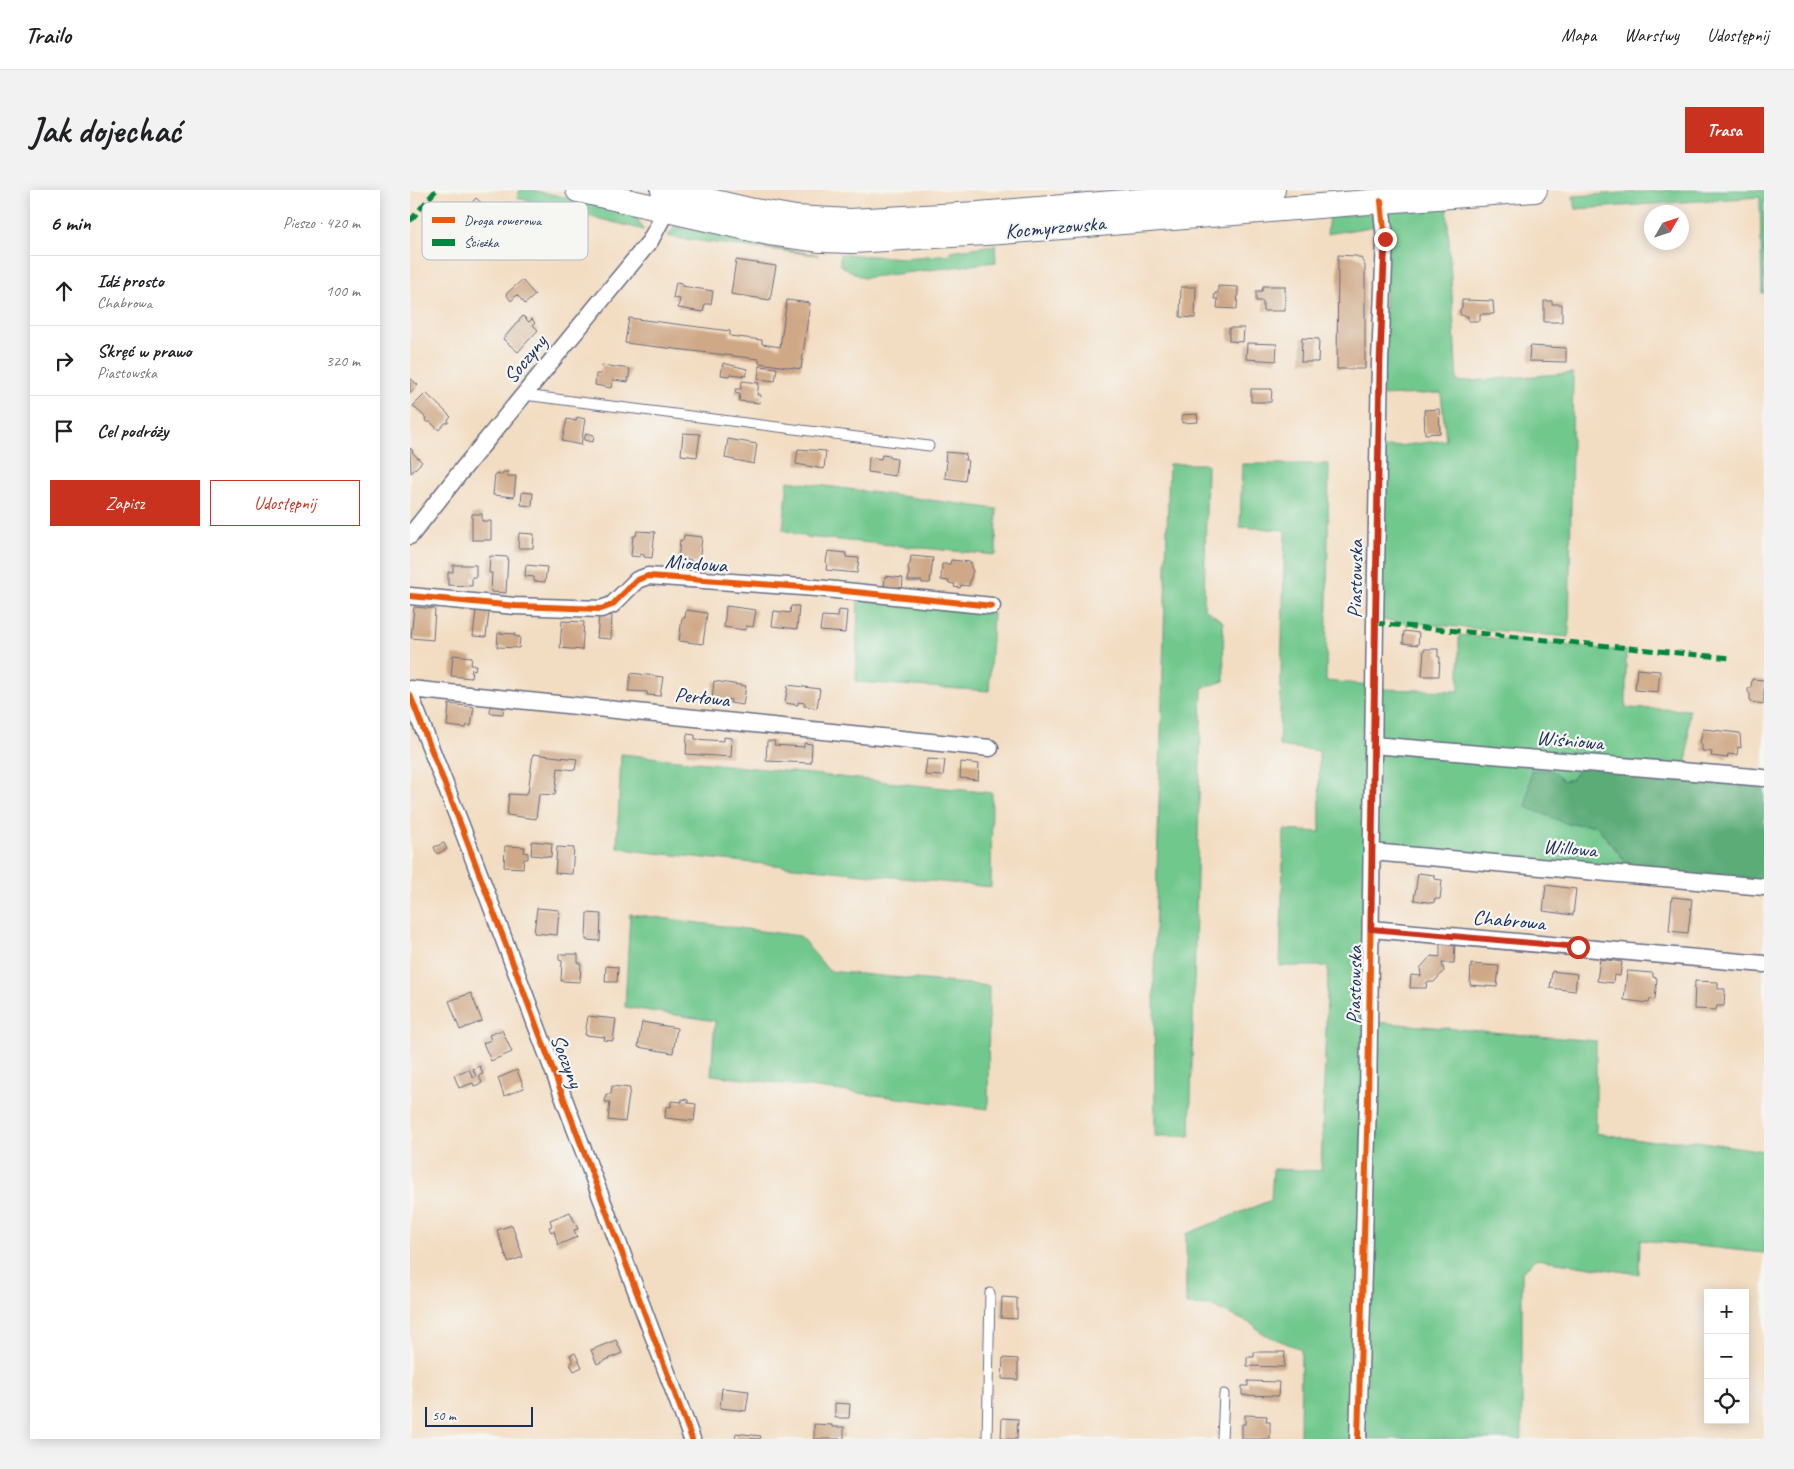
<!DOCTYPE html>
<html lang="pl">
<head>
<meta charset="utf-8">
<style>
	:root { --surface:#fff; --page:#f2f2f2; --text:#202124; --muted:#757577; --line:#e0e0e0; --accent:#c8321e }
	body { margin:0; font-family:Caveat,sans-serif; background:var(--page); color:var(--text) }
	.controls { position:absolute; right:15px; bottom:15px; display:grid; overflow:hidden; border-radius:0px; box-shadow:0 2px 12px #0003 }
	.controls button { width:45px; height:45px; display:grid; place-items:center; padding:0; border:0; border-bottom:1px solid var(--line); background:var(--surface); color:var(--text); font:25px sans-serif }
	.compass { position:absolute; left:1234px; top:15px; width:45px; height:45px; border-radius:50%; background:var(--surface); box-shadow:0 2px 12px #0003; rotate:51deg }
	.scale { position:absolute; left:15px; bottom:12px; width:108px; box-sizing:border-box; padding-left:5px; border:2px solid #1b2f5e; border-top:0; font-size:14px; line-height:18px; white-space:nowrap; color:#1b2f5e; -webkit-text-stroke:4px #f6f6f2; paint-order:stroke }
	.stop { position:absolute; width:15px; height:15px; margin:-11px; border:4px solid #c8321e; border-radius:50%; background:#fff }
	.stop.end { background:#c8321e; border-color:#fff; box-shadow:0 1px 5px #0008 }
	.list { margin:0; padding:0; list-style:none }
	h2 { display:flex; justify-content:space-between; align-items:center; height:65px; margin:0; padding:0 20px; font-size:21px }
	h2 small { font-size:16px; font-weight:400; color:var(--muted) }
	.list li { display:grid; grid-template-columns:32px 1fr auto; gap:15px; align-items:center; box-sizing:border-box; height:70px; padding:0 20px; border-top:1px solid var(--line) }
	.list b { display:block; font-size:19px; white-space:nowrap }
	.list p { margin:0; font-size:16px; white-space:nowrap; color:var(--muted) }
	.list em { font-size:16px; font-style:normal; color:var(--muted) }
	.actions { display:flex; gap:10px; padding:15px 20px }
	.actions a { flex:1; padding:11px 0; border:1px solid var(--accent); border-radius:0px; text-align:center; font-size:18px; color:var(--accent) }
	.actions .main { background:var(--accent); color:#fff }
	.icon { flex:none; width:28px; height:28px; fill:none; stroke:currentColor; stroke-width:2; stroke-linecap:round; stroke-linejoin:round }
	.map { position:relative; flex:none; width:1354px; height:1249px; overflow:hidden; border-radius:0px }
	header { display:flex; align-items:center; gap:30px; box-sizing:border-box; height:70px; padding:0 25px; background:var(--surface); border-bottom:1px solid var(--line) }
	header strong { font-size:24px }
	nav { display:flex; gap:28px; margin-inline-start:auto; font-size:18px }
	.intro { display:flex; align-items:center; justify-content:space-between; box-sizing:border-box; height:120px; padding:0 30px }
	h1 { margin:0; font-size:35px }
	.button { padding:12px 22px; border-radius:0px; background:var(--accent); color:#fff; font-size:18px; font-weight:700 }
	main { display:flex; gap:30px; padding:0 30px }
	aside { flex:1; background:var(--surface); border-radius:0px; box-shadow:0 2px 12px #0003 }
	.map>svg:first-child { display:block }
</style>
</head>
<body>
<header>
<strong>Trailo</strong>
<nav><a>Mapa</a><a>Warstwy</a><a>Udostępnij</a></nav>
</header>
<div class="intro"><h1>Jak dojechać</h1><a class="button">Trasa</a></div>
<main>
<aside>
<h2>6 min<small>Pieszo · 420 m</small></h2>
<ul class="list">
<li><svg class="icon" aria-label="ahead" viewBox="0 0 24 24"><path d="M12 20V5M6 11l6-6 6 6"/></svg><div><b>Idź prosto</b><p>Chabrowa</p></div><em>100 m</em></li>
<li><svg class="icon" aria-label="right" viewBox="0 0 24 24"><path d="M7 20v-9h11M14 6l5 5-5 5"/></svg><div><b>Skręć w prawo</b><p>Piastowska</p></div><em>320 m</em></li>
<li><svg class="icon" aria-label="arrive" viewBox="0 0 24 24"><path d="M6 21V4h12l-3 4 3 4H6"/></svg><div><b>Cel podróży</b></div></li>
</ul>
<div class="actions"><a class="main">Zapisz</a><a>Udostępnij</a></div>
</aside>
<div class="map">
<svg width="1354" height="1249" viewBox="0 0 1354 1249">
	<rect width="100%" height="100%" fill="#f6f6f2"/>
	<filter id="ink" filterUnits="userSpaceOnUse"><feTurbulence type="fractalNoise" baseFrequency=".02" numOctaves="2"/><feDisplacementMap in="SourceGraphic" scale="10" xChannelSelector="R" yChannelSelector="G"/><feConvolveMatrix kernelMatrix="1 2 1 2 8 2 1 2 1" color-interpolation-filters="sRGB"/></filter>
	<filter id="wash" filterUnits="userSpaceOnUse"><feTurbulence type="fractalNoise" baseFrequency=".0096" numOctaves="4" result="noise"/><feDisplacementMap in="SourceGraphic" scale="20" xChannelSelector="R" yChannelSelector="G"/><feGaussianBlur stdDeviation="1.12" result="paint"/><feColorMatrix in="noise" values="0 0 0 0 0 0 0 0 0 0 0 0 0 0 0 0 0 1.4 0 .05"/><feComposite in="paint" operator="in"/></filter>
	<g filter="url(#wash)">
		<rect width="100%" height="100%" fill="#f3ddc2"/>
		<!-- green -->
		<path fill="#71c88d" stroke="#467c76" d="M 110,0 L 123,0 L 224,23 L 234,40 L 107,8 Z
			M 1264,0 L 1354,0 L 1354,103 L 1352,103 L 1350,7 L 1166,19 L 1163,6 Z
			M 1037,17 L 1047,192 L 1163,183 L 1159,447 L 969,430 L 972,258 L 1036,250 L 1031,203 L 973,206 L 977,22 Z
			M 962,23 L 965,26 L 967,36 L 917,44 L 919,26 Z
			M 265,37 L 269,37 L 339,53 L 408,65 L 273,49 L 257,46 Z
			M 585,55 L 586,72 L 453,88 L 430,75 L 430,64 L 495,68 L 541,64 L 540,61 Z
			M 759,274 L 797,274 L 794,418 L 813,432 L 814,491 L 792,498 L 780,946 L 745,946 L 744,781 Z
			M 832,274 L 919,274 L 916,491 L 961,495 L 945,1249 L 890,1249 L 891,1159 L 853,1144 L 842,1134 L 801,1116 L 776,1115 L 776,1044 L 861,1010 L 863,979 L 911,981 L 918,776 L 870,776 L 874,640 L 910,642 L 909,561 L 869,556 L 875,340 L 830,337 Z
			M 378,291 L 587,319 L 586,365 L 397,347 L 373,340 Z
			M 448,410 L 583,423 L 579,501 L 446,492 Z
			M 1049,445 L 1216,461 L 1216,518 L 1279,520 L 1277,577 L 967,550 L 969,499 L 1049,501 Z
			M 966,558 L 1172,575 L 1162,589 L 1153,591 L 1158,634 L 1186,635 L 1222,680 L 965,660 Z
			M 211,564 L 582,603 L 581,697 L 226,661 L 207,657 Z
			M 220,724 L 390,746 L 419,781 L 579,796 L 578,919 L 301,885 L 305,831 L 215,817 Z
			M 965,832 L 1186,851 L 1186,943 L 1237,951 L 1286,951 L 1354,961 L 1354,1063 L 1230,1050 L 1229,1084 L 1126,1069 L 1112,1082 L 1112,1249 L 953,1249 Z"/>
		<!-- forest -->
		<path fill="#5cac78" stroke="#3c6e6b" d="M 1172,575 L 1354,592 L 1354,694 L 1222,680 L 1186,635 L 1158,634 L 1116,617 L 1121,580 L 1142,580 L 1153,591 L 1162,589 Z"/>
		<g id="blocks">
			<!-- building -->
			<path fill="#cfa987" d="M 66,8 L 82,22 L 49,60 L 19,34 L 32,18 L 47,30 Z
				M 928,65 L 946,66 L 951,68 L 955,76 L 955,179 L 927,179 Z
				M 326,70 L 366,76 L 360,110 L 321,104 Z
				M 112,90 L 125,105 L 115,114 L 107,105 L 101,111 L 96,104 Z
				M 266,92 L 272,93 L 272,96 L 303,101 L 301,114 L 295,114 L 293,122 L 268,118 L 270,109 L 263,108 Z
				M 808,96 L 828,97 L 827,119 L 807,118 L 808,109 L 804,109 L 805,103 L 808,103 Z
				M 853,96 L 875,96 L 875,121 L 853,121 L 853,111 L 846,111 L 846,101 L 852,101 Z
				M 771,97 L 786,97 L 785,128 L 770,127 Z
				M 377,110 L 400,113 L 391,179 L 349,173 L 349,169 L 215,153 L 219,128 L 320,141 L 320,146 L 352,150 L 352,154 L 370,157 Z
				M 1052,110 L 1083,111 L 1084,124 L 1070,124 L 1070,131 L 1058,131 L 1058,126 L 1052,126 L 1050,123 L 1050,120 L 1052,117 Z
				M 1134,111 L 1142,111 L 1142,114 L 1152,114 L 1152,132 L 1134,132 Z
				M 113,126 L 119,132 L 122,129 L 125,133 L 123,135 L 128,140 L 108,162 L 93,149 Z
				M 819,138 L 834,138 L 833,152 L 819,151 Z
				M 892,148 L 909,149 L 908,172 L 891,172 Z
				M 837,153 L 867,154 L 866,171 L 836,169 Z
				M 1120,156 L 1156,158 L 1156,172 L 1119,171 Z
				M 313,173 L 337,179 L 336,186 L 320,184 L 319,186 L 311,185 Z
				M 192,175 L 220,179 L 218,192 L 203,190 L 201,198 L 185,195 L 186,184 L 191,184 Z
				M 349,176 L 367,178 L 365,191 L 348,189 Z
				M 0,188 L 8,195 L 0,204 Z
				M 332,191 L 349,193 L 347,205 L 351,205 L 350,213 L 329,211 L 330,204 L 325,203 L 326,199 L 331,199 Z
				M 841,199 L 862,199 L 861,212 L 841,212 Z
				M 16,203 L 41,227 L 38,230 L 38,233 L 35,233 L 29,240 L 20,232 L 16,232 L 15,227 L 3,216 Z
				M 1029,219 L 1030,243 L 1015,244 L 1014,220 Z
				M 787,224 L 788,232 L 772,233 L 772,225 Z
				M 167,227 L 175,229 L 171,255 L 152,251 L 157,229 L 166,231 Z
				M 176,243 L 184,245 L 183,252 L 174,250 Z
				M 273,243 L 290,244 L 287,267 L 271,265 Z
				M 318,249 L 347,254 L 344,274 L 315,268 Z
				M 0,258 L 3,261 L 2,262 L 12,272 L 1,283 Z
				M 388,259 L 416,261 L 414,279 L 386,274 Z
				M 536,262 L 556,264 L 555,270 L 558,270 L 555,291 L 535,288 L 537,271 L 535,271 Z
				M 472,265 L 480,266 L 480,268 L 487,269 L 485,286 L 458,282 L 459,267 L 471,269 Z
				M 93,282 L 98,282 L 97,286 L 106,286 L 104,307 L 83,305 L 85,284 L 92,285 Z
				M 112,302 L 123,303 L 122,316 L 111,315 Z
				M 62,324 L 72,324 L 72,331 L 81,331 L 81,350 L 62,350 Z
				M 227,341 L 245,342 L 242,368 L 234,367 L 234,365 L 230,364 L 230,367 L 221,366 L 223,346 L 226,346 Z
				M 109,343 L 124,344 L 123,358 L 108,358 Z
				M 274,345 L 292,347 L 289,373 L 281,372 L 281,370 L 277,369 L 277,371 L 268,371 L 270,350 L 273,351 Z
				M 418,361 L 436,363 L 436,367 L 449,368 L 447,383 L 416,380 L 417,373 L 416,372 Z
				M 80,366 L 98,367 L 96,403 L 81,402 L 82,383 L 79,383 Z
				M 501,366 L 523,368 L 520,393 L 512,393 L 512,391 L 498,391 L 499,382 L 498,376 L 500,374 Z
				M 541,370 L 561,372 L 561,378 L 563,380 L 559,396 L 551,395 L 550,398 L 544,397 L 545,394 L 538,393 L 539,391 L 531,390 L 532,374 L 540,374 Z
				M 43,375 L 66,375 L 66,387 L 62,387 L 62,396 L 38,395 L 38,382 L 43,382 Z
				M 116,375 L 137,377 L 135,392 L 124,391 L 124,387 L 115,386 Z
				M 475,386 L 493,388 L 492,401 L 474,399 Z
				M 316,416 L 346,420 L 343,437 L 336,436 L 335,440 L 314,437 Z
				M 381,416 L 389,416 L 387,439 L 362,436 L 364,421 L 380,423 Z
				M 4,417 L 25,419 L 23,450 L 1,448 Z
				M 276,420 L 297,423 L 293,454 L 269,451 L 272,428 L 275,428 Z
				M 429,420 L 437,421 L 435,443 L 410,441 L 412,426 L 428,427 Z
				M 66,421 L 79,422 L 76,447 L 63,446 Z
				M 189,425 L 202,426 L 201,449 L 187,448 Z
				M 152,431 L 174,432 L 172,460 L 150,458 Z
				M 994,441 L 1009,443 L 1008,455 L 993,453 Z
				M 88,443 L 105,444 L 104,446 L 110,447 L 109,458 L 87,457 Z
				M 1014,459 L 1028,459 L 1028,467 L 1030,467 L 1029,486 L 1012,486 Z
				M 43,465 L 62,467 L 61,475 L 66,475 L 65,480 L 62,479 L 61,488 L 41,486 Z
				M 1227,479 L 1250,481 L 1248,502 L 1225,500 Z
				M 221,483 L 253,487 L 250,506 L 237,505 L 237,502 L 218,501 Z
				M 1342,489 L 1354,490 L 1354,514 L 1340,512 L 1340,504 L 1338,502 L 1338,499 L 1341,497 Z
				M 304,491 L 336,496 L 333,515 L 320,513 L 321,510 L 314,509 L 314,511 L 302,510 Z
				M 378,495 L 410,499 L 407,518 L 394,516 L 395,513 L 388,512 L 388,515 L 375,513 Z
				M 81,507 L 94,510 L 93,524 L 80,523 Z
				M 39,514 L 64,517 L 61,536 L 57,535 L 56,538 L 37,536 Z
				M 1293,539 L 1330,543 L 1331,558 L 1328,557 L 1327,565 L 1318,564 L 1317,568 L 1301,566 L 1302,562 L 1292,561 L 1292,554 L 1290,553 Z
				M 277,544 L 285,545 L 285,549 L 314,551 L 314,547 L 322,548 L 321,567 L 276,564 Z
				M 357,551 L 365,551 L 364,555 L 394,557 L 394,553 L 402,554 L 401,573 L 356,571 Z
				M 123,564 L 167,569 L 165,580 L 148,578 L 145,605 L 129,604 L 126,629 L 97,625 L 99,604 L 116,605 L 116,602 L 118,602 Z
				M 517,569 L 535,570 L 533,586 L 515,585 Z
				M 551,572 L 569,574 L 568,590 L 550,588 Z
				M 122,651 L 142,653 L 141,667 L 121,665 Z
				M 34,653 L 37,659 L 27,664 L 24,657 Z
				M 95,656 L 115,657 L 114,662 L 118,663 L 118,669 L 114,669 L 113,678 L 94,677 Z
				M 147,657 L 164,658 L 162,684 L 145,683 Z
				M 1008,683 L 1024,685 L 1024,689 L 1032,690 L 1030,709 L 1024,709 L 1024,713 L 1004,710 Z
				M 1136,695 L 1166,699 L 1163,725 L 1133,721 Z
				M 1262,707 L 1282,709 L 1278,743 L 1259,741 Z
				M 127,718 L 149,720 L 147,745 L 124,743 Z
				M 177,723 L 191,724 L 190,751 L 176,750 Z
				M 1030,753 L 1045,753 L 1044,773 L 1032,773 L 1034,781 L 1024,792 L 1017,792 L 1016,798 L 1000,798 L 1001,785 L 1011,786 L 1010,778 L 1021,766 L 1030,767 Z
				M 149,764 L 168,764 L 168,773 L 171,773 L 170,792 L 151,791 L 152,771 L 149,770 Z
				M 1190,769 L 1212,772 L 1210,786 L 1204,785 L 1203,793 L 1187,791 Z
				M 1061,774 L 1089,776 L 1087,797 L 1060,795 Z
				M 196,776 L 208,777 L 207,792 L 195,792 Z
				M 1142,781 L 1167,784 L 1165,801 L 1140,798 Z
				M 1217,781 L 1243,783 L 1243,787 L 1247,788 L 1245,810 L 1240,809 L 1239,813 L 1214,810 Z
				M 1285,791 L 1308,792 L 1308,799 L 1315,799 L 1314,816 L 1307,816 L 1306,820 L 1284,819 Z
				M 61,803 L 72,831 L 50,840 L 39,811 Z
				M 178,826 L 206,829 L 203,851 L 194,850 L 195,847 L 175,845 Z
				M 232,832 L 267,838 L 263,863 L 228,857 Z
				M 92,840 L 102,862 L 81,871 L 73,853 L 81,850 L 79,845 Z
				M 70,876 L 73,884 L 69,885 L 72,893 L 64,896 L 63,893 L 49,898 L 44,885 L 59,879 L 63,888 L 66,886 L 63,879 Z
				M 107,880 L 114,898 L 94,906 L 88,888 Z
				M 202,896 L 220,898 L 215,932 L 198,930 L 200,912 L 195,912 L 196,904 L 201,904 Z
				M 272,909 L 278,910 L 278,913 L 286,914 L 284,931 L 255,928 L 256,916 L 261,917 L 261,911 L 272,912 Z
				M 160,1022 L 168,1039 L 164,1040 L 167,1047 L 148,1055 L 144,1041 L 141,1042 L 139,1037 L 142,1036 L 140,1030 Z
				M 102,1035 L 113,1067 L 98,1072 L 87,1040 Z
				M 592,1107 L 607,1108 L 607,1129 L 591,1128 Z
				M 206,1150 L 212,1163 L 187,1174 L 181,1160 Z
				M 844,1162 L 875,1162 L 874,1177 L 837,1176 L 837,1167 L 844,1167 Z
				M 165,1163 L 172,1177 L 164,1181 L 160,1174 L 163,1172 L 160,1165 Z
				M 593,1168 L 608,1169 L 608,1190 L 592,1189 Z
				M 838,1191 L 869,1192 L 868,1206 L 832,1205 L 832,1196 L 838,1196 Z
				M 312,1198 L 339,1201 L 336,1221 L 310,1218 Z
				M 425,1213 L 440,1214 L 439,1228 L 425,1228 Z
				M 835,1225 L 857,1226 L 856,1232 L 860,1232 L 860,1249 L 832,1249 L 832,1234 L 835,1234 Z
				M 592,1228 L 608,1229 L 607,1249 L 591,1249 Z
				M 404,1234 L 422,1235 L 422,1237 L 434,1237 L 434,1249 L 404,1249 Z
				M 326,1243 L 351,1246 L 350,1249 L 325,1249 Z"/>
		</g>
	</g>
	<g filter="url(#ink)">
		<use href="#blocks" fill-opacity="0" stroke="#676c81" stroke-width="1"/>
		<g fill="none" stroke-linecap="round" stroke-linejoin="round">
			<!-- lane casing -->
			<g stroke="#676c81" stroke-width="11">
				<path id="lane" d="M 114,205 L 519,256
					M 577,1249 L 580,1103
					M 812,1249 L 814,1204"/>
			</g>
			<!-- street casing -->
			<g stroke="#676c81" stroke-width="19">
				<path id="street" d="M 0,346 L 52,280 L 240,51 L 256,21
					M 0,406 L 105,416 L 191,419 L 202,415 L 227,390 L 238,386 L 406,398 L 582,416
					M 0,499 L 580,558
					M 0,505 L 52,638 L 282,1249
					M 963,555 L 1354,588
					M 962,662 L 1354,697
					M 961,739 L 1354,774
					M 948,1249 L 958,910 L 965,433 L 970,172 L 975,49 L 971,11"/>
			</g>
			<!-- secondary casing -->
			<g stroke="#676c81" stroke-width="26">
				<path id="secondary" d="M 168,0 L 359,43 L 411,50 L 443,51 L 591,42 L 971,11 L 1125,0
					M 253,0 L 339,20 L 386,28 L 440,31 L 568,24 L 863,0"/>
			</g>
			<!-- lane -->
			<use href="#lane" stroke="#fff" stroke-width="9"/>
			<!-- street -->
			<use href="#street" stroke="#fff" stroke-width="16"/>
			<!-- secondary -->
			<use href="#secondary" stroke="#fff" stroke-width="24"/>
			<!-- quiet -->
			<path stroke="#00873e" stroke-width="5" stroke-dasharray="10 5" stroke-linecap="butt" d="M 0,31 L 26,0
				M 965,433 L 1320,468"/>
			<!-- cycleway casing -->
			<g stroke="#f6f6f2" stroke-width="9">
				<path id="cycleway" d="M 0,406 L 105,416 L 191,419 L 202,415 L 227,390 L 238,386 L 406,398 L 582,416
					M 0,505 L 52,638 L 282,1249
					M 948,1249 L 958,910 L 965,433 L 970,172 L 975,49 L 971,11"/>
			</g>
			<!-- cycleway -->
			<use href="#cycleway" stroke="#e8590c" stroke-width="6"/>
		</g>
	</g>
	<g fill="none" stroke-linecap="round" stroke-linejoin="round" filter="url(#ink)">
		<!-- route -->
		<path stroke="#c8321e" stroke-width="6" d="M 975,49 L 970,172 L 961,739 L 1168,757"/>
	</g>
	<g text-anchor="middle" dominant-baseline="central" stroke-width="4.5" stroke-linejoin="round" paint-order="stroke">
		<!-- street labels -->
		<g font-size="21" fill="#1b2f5e" stroke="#f6f6f2">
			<text transform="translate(645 37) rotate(-5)">Kocmyrzowska</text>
			<text transform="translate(115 169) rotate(-51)">Soczyny</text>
			<text transform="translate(286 373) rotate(4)">Miodowa</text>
			<text transform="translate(945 389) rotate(-89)">Piastowska</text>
			<text transform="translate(292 507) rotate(6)">Perłowa</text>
			<text transform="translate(1160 550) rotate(5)">Wiśniowa</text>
			<text transform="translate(1160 658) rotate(5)">Willowa</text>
			<text transform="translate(1099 730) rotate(5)">Chabrowa</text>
			<text transform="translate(944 795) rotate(-89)">Piastowska</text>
			<text transform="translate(157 871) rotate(69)">Soczyny</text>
		</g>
	</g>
	<!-- legend -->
	<rect x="12" y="12" width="166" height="58" rx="8" fill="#f6f6f2" stroke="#b4bac6" stroke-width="1"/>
	<rect x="22" y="27" width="23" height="6" fill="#e8590c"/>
	<rect x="22" y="49" width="23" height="7" fill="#00873e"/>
	<g font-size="14" fill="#1b2f5e">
		<text x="54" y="35">Droga rowerowa</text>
		<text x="54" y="57">Ścieżka</text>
	</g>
</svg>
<div class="controls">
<button>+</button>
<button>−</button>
<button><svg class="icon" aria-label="locate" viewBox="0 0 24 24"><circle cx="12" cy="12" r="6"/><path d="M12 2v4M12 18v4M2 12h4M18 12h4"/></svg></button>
</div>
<svg class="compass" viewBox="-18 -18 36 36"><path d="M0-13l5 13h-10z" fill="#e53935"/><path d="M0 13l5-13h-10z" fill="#757577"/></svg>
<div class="scale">50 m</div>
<div class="stop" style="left:1168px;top:757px"></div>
<div class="stop end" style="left:975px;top:49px"></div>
</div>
</main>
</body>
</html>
